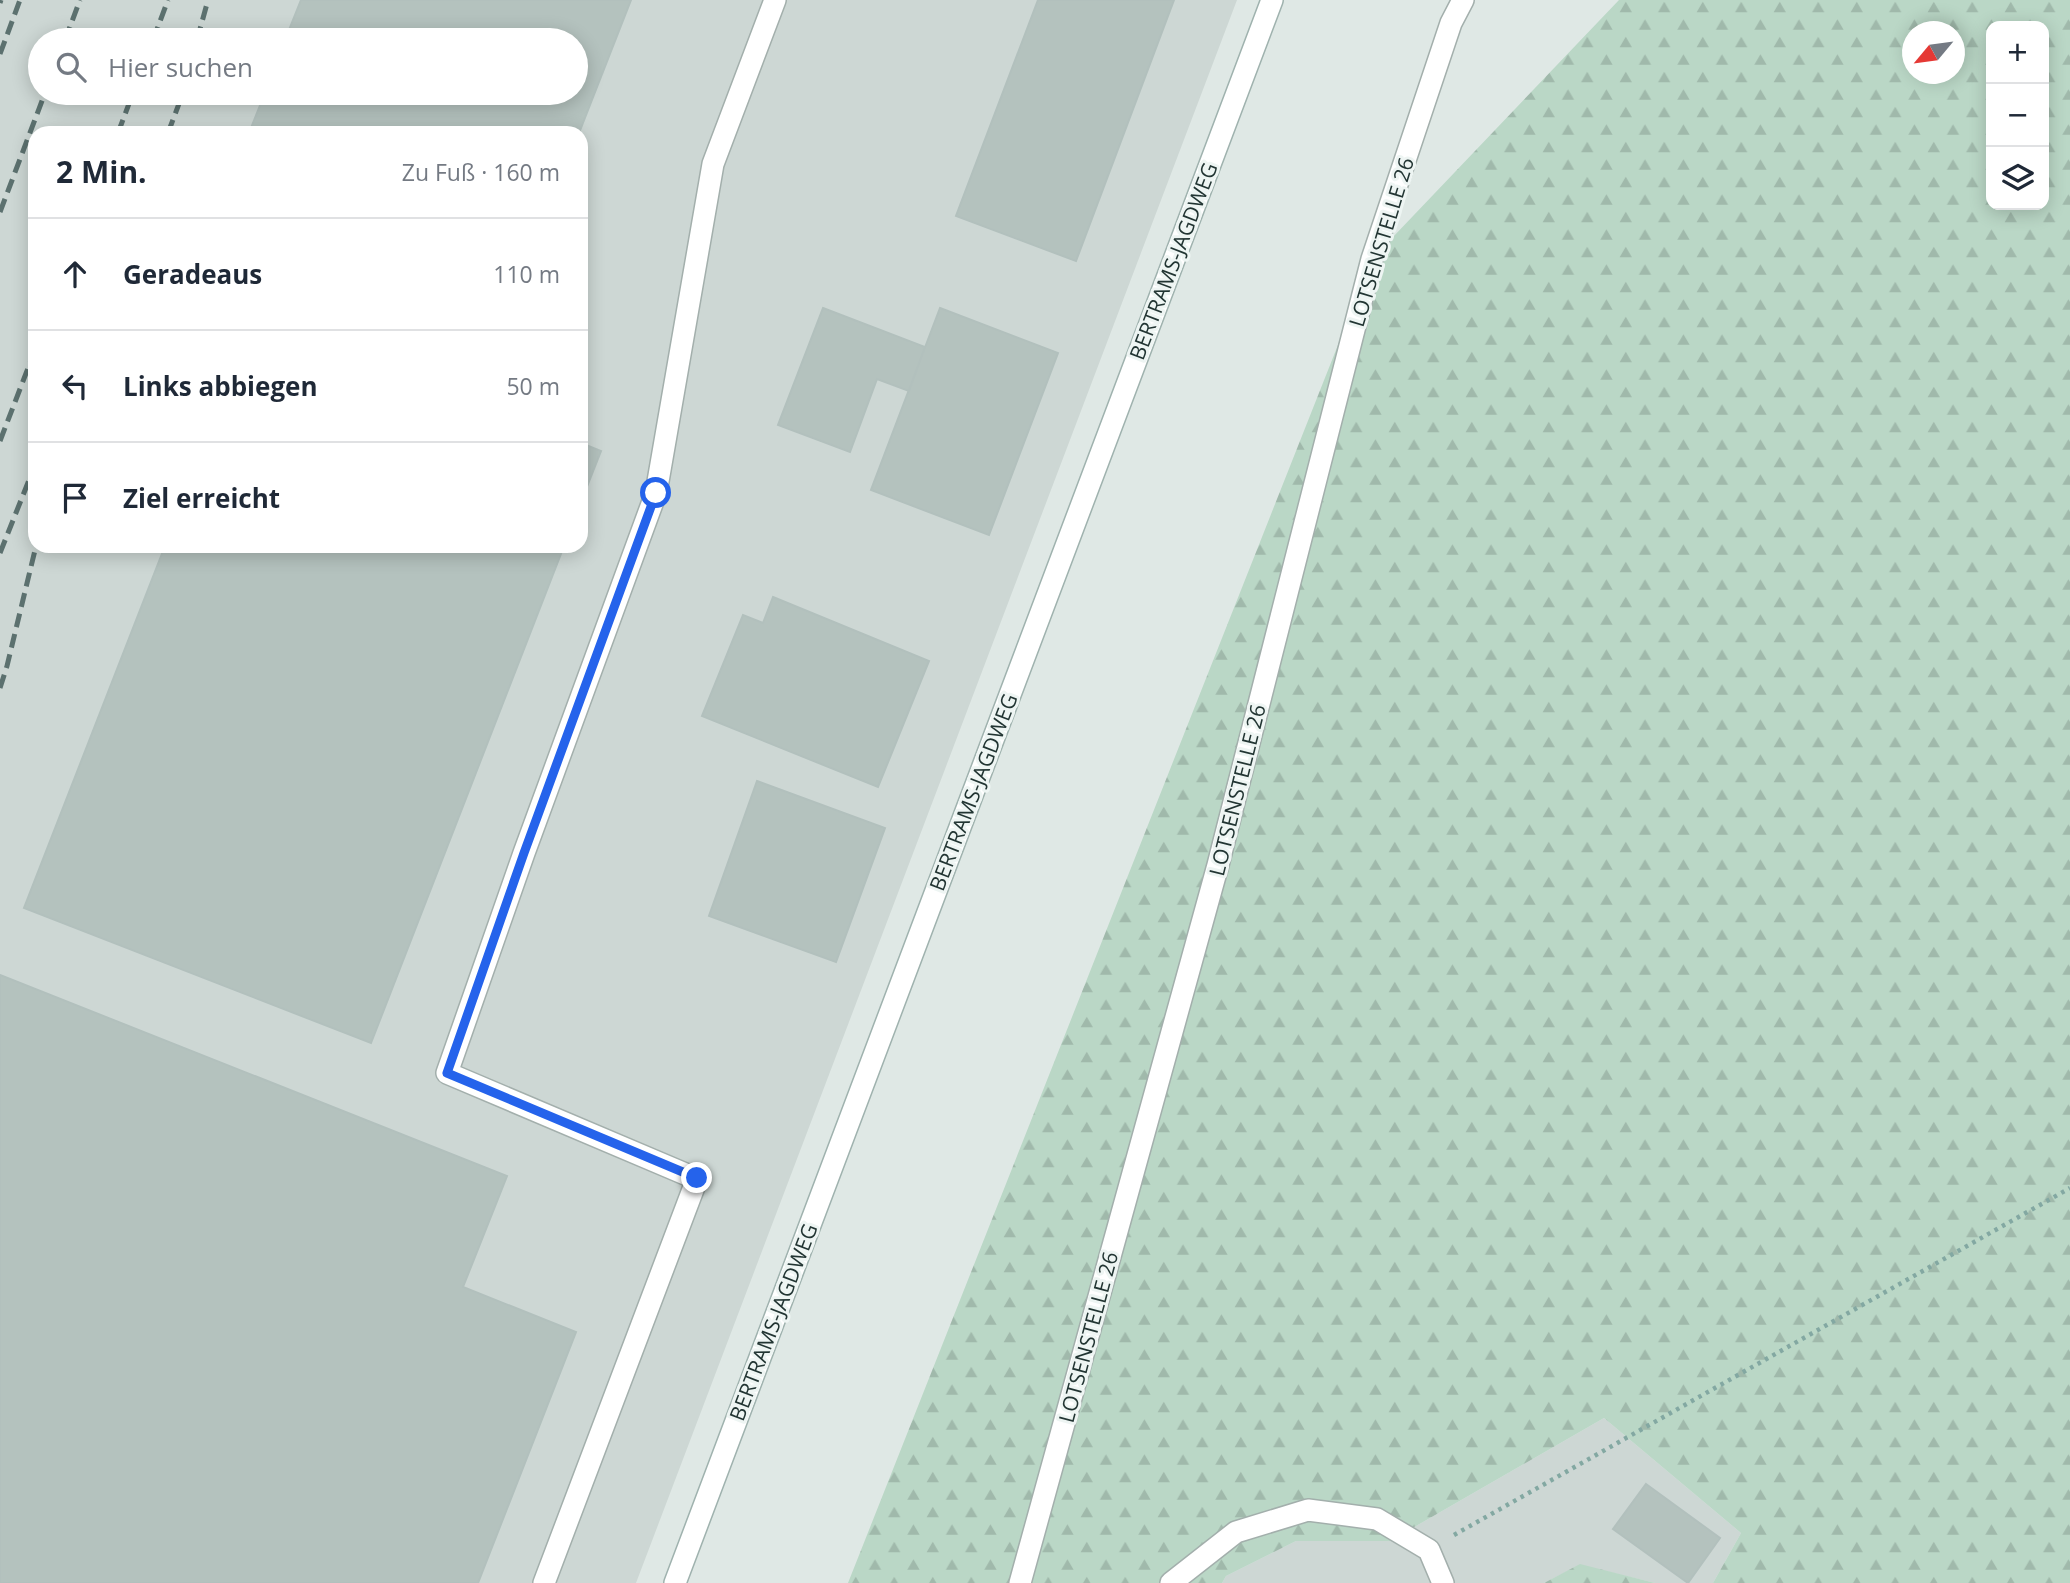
<!DOCTYPE html>
<html lang="de">
<head>
<meta charset="utf-8">
<style>
	:root { --surface:#fff; --page:#f6f6f7; --text:#1f2937; --muted:#747a83; --line:#e0e1e3 }
	body { margin:0; font-family:"Open Sans",sans-serif; background:var(--page); color:var(--text) }
	.controls { position:absolute; right:21px; top:21px; display:grid; overflow:hidden; border-radius:14px; box-shadow:0 4px 18px #0003 }
	.controls button { width:63px; height:63px; display:grid; place-items:center; padding:0; border:0; border-bottom:2px solid var(--line); background:var(--surface); color:var(--text); font:35px sans-serif }
	.compass { position:absolute; left:1902px; top:21px; width:63px; height:63px; border-radius:50%; background:var(--surface); box-shadow:0 4px 18px #0003; rotate:241deg }
	.stop { position:absolute; width:21px; height:21px; margin:-16px; border:5px solid #2563eb; border-radius:50%; background:#fff }
	.stop.end { background:#2563eb; border-color:#fff; box-shadow:0 2px 7px #0008 }
	.list { margin:0; padding:0; list-style:none }
	h2 { display:flex; justify-content:space-between; align-items:center; height:91px; margin:0; padding:0 28px; font-size:30px }
	h2 small { font-size:23px; font-weight:400; color:var(--muted) }
	.list li { display:grid; grid-template-columns:46px 1fr auto; gap:21px; align-items:center; box-sizing:border-box; height:112px; padding:0 28px; border-top:2px solid var(--line) }
	.list b { display:block; font-size:26px; white-space:nowrap }
	.list em { font-size:23px; font-style:normal; color:var(--muted) }
	.icon { flex:none; width:38px; height:38px; fill:none; stroke:currentColor; stroke-width:2; stroke-linecap:round; stroke-linejoin:round }
	.map { position:relative; flex:none; width:2070px; height:1583px; overflow:hidden }
	.search { position:absolute; background:var(--surface); box-shadow:0 4px 18px #0003; left:28px; top:28px; width:560px; height:77px; display:flex; align-items:center; gap:18px; box-sizing:border-box; padding:0 24px; border-radius:38px; color:var(--muted); font-size:26px }
	.panel { position:absolute; background:var(--surface); box-shadow:0 4px 18px #0003; left:28px; top:126px; width:560px; height:427px; border-radius:21px }
	.map>svg:first-child { display:block }
</style>
</head>
<body>
<div class="map">
<svg width="2070" height="1583" viewBox="0 0 2070 1583">
	<defs>
		<pattern id="forest-firs" width="22" height="20" patternUnits="userSpaceOnUse" patternTransform="scale(1.75)"><rect width="22" height="20" fill="#bad7c6"/><path d="M5 1l3.5 6h-7zM16 11l3.5 6h-7z" fill="#a0b9ab"/></pattern>
	</defs>
	<rect width="100%" height="100%" fill="#dfe8e5"/>
	<!-- built -->
	<path fill="#cdd7d4" fill-rule="evenodd" d="M 0,0 L 1237,0 L 636,1583 L 0,1583 ZM 40,40 L 576,40 L 576,93 L 40,93 ZM 35,133 L 581,133 L 581,546 L 35,546 Z
		M 1604,1418 L 1741,1533 L 1713,1583 L 1655,1583 L 1580,1565 L 1544,1583 L 1222,1583 L 1226,1576 L 1296,1541 L 1390,1541 Z"/>
	<!-- forest -->
	<path fill="url(#forest-firs)" fill-rule="evenodd" d="M 1619,0 L 2070,0 L 2070,1583 L 1713,1583 L 1741,1533 L 1604,1418 L 1390,1541 L 1296,1541 L 1226,1576 L 1222,1583 L 848,1583 L 1372,259 ZM 1991,26 L 2044,26 L 2044,205 L 1991,205 ZM 1912,32 L 1954,32 L 1954,74 L 1912,74 Z
		M 1580,1564 L 1655,1583 L 1544,1583 Z"/>
	<!-- building -->
	<path fill="#b4c2be" stroke="#b2c0bd" stroke-width="2" d="M 301,0 L 631,0 L 579,133 L 249,133 L 265,93 L 576,93 L 576,40 L 285,40 Z
		M 1038,0 L 1174,0 L 1076,261 L 956,216 Z
		M 823,308 L 925,347 L 909,391 L 877,379 L 850,452 L 778,425 Z
		M 940,308 L 1058,353 L 989,535 L 871,490 Z
		M 581,443 L 601,451 L 581,502 Z
		M 165,546 L 564,546 L 371,1043 L 24,908 Z
		M 773,597 L 929,661 L 878,787 L 702,716 L 743,615 L 763,623 Z
		M 757,781 L 885,828 L 836,962 L 709,916 Z
		M 0,975 L 507,1176 L 463,1287 L 576,1332 L 478,1583 L 0,1583 Z
		M 1646,1484 L 1720,1538 L 1688,1583 L 1613,1529 Z"/>
	<g fill="none" stroke-linecap="round" stroke-linejoin="round">
		<!-- lane casing -->
		<g stroke="#a3afac" stroke-width="24">
			<path id="lane" d="M 544,1583 L 697,1179 L 447,1073 L 524,853 L 656,493 L 713,164 L 775,0
				M 1020,1583 L 1218,865 L 1372,259 L 1451,23 L 1463,0
				M 1171,1583 L 1236,1532 L 1308,1510 L 1377,1519 L 1429,1550 L 1443,1583"/>
		</g>
		<!-- secondary casing -->
		<g stroke="#9fb2ae" stroke-width="24">
			<path id="secondary" d="M 675,1583 L 1272,0"/>
		</g>
		<!-- path -->
		<path stroke="#83a8a2" stroke-width="4.5" stroke-dasharray="3.5 5" stroke-linecap="butt" d="M 1454,1535 L 2070,1188"/>
		<!-- lane -->
		<use href="#lane" stroke="#fff" stroke-width="21"/>
		<!-- secondary -->
		<use href="#secondary" stroke="#fff" stroke-width="21"/>
		<!-- rail -->
		<path stroke="#5c716f" stroke-width="5" stroke-dasharray="14 7" stroke-linecap="butt" d="M 0,3 L 1,0
			M 65,40 L 80,0
			M 153,40 L 168,0
			M 197,40 L 208,0
			M 0,54 L 20,0
			M 118,133 L 133,93
			M 168,133 L 183,93
			M 0,212 L 45,93
			M 0,441 L 35,350
			M 0,553 L 35,465
			M 0,688 L 7,666 L 36,546"/>
	</g>
	<g fill="none" stroke-linecap="round" stroke-linejoin="round">
		<!-- route -->
		<path stroke="#2563eb" stroke-width="9" d="M 656,493 L 524,853 L 447,1073 L 697,1178"/>
	</g>
	<g text-anchor="middle" dominant-baseline="central" stroke-width="6" stroke-linejoin="round" paint-order="stroke">
		<!-- street labels -->
		<g font-size="21" fill="#223533" stroke="#eef5f3">
			<text transform="translate(1381 242) rotate(-73)">LOTSENSTELLE 26</text>
			<text transform="translate(1173 261) rotate(-69)">BERTRAMS-JAGDWEG</text>
			<text transform="translate(1237 790) rotate(-76)">LOTSENSTELLE 26</text>
			<text transform="translate(973 792) rotate(-69)">BERTRAMS-JAGDWEG</text>
			<text transform="translate(773 1322) rotate(-69)">BERTRAMS-JAGDWEG</text>
			<text transform="translate(1088 1337) rotate(-75)">LOTSENSTELLE 26</text>
		</g>
	</g>
</svg>
<div class="controls">
<button>+</button>
<button>−</button>
<button><svg class="icon" aria-label="layers" viewBox="0 0 24 24"><path d="M12 4l9 5-9 5-9-5zM3 14l9 5 9-5"/></svg></button>
</div>
<svg class="compass" viewBox="-18 -18 36 36"><path d="M0-13l5 13h-10z" fill="#e53935"/><path d="M0 13l5-13h-10z" fill="#747a83"/></svg>
<div class="stop" style="left:656px;top:493px"></div>
<div class="stop end" style="left:697px;top:1178px"></div>
<div class="search"><svg class="icon" aria-label="search" viewBox="0 0 24 24"><circle cx="10" cy="10" r="6"/><path d="M15 15l6 6"/></svg>Hier suchen</div>
<section class="panel">
<h2>2 Min.<small>Zu Fuß · 160 m</small></h2>
<ul class="list">
<li><svg class="icon" aria-label="ahead" viewBox="0 0 24 24"><path d="M12 20V5M6 11l6-6 6 6"/></svg><div><b>Geradeaus</b></div><em>110 m</em></li>
<li><svg class="icon" aria-label="left" viewBox="0 0 24 24"><path d="M17 20v-9H6M10 6l-5 5 5 5"/></svg><div><b>Links abbiegen</b></div><em>50 m</em></li>
<li><svg class="icon" aria-label="arrive" viewBox="0 0 24 24"><path d="M6 21V4h12l-3 4 3 4H6"/></svg><div><b>Ziel erreicht</b></div></li>
</ul>
</section>
</div>
</body>
</html>
